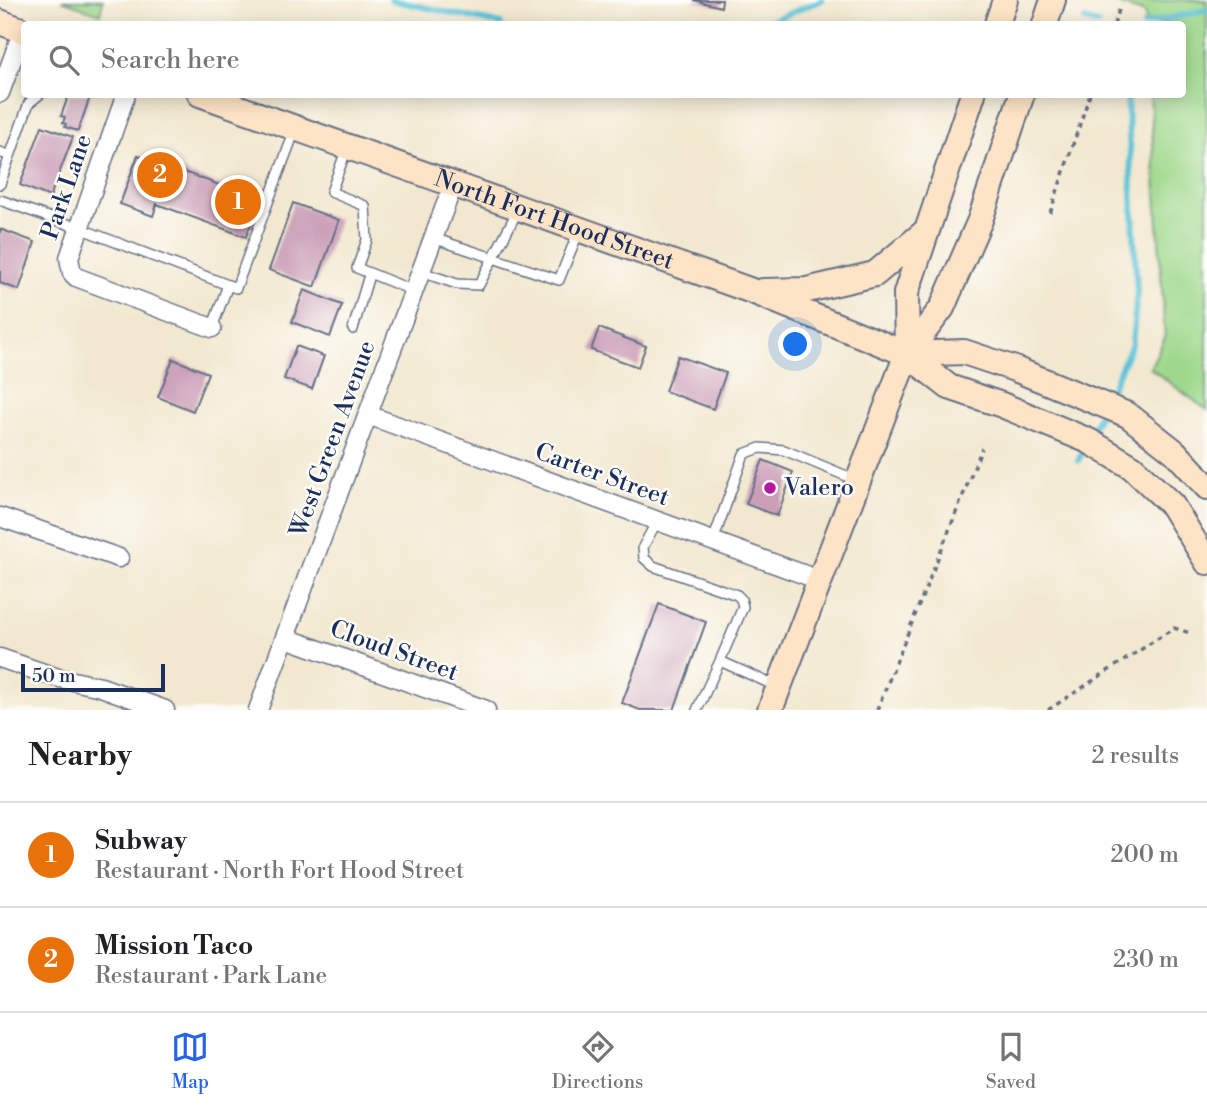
<!DOCTYPE html>
<html lang="en">
<head>
<meta charset="utf-8">
<style>
	:root { --surface:#fff; --page:#f2f2f2; --text:#202124; --muted:#757577; --line:#e0e0e0; --accent:#2563eb }
	body { margin:0; font-family:"Libre Bodoni",serif; background:var(--page); color:var(--text) }
	.scale { position:absolute; left:21px; bottom:18px; width:144px; box-sizing:border-box; padding-left:7px; border:4px solid #1b2f5e; border-top:0; font-size:19px; line-height:24px; white-space:nowrap; color:#1b2f5e; -webkit-text-stroke:5px #fdfcf7; paint-order:stroke }
	.you { position:absolute; left:796px; top:345px; width:24px; height:24px; margin:-18px; border:5px solid #fff; border-radius:50%; background:#1a73e8; box-shadow:0 0 0 10px #1a73e833 }
	.badge { display:grid; place-items:center; width:46px; height:46px; border-radius:50%; background:var(--accent); color:#fff; font-size:23px; font-weight:700 }
	.pin { position:absolute; translate:-50% -50%; border:4px solid #fff; box-shadow:0 2px 7px #0006 }
	.list { margin:0; padding:0; list-style:none }
	h2 { display:flex; justify-content:space-between; align-items:center; height:91px; margin:0; padding:0 28px; font-size:30px }
	h2 small { font-size:23px; font-weight:400; color:var(--muted) }
	.list li { display:grid; grid-template-columns:46px 1fr auto; gap:21px; align-items:center; box-sizing:border-box; height:105px; padding:0 28px; border-top:2px solid var(--line) }
	.list b { display:block; font-size:26px; white-space:nowrap }
	.list p { margin:0; font-size:23px; white-space:nowrap; color:var(--muted) }
	.list em { font-size:23px; font-style:normal; color:var(--muted) }
	.icon { flex:none; width:38px; height:38px; fill:none; stroke:currentColor; stroke-width:2; stroke-linecap:round; stroke-linejoin:round }
	.map { position:relative; flex:none; width:1207px; height:710px; overflow:hidden }
	.search { position:absolute; background:var(--surface); box-shadow:0 4px 18px #0003; left:21px; right:21px; top:21px; height:77px; display:flex; align-items:center; gap:18px; box-sizing:border-box; padding:0 24px; border-radius:7px; color:var(--muted); font-size:26px }
	.sheet { height:301px; background:var(--surface) }
	nav { display:flex; justify-content:space-around; align-items:center; box-sizing:border-box; height:98px; border-top:2px solid var(--line); background:var(--surface); font-size:19px; color:var(--muted) }
	nav a { display:grid; justify-items:center; gap:4px }
	nav .on { color:var(--accent) }
	.map>svg:first-child { display:block }
</style>
</head>
<body>
<div class="map">
<svg width="1207" height="710" viewBox="0 0 1207 710">
	<rect width="100%" height="100%" fill="#fdfcf7"/>
	<filter id="ink" filterUnits="userSpaceOnUse"><feTurbulence type="fractalNoise" baseFrequency=".0143" numOctaves="2"/><feDisplacementMap in="SourceGraphic" scale="14" xChannelSelector="R" yChannelSelector="G"/><feConvolveMatrix kernelMatrix="1 2 1 2 8 2 1 2 1" color-interpolation-filters="sRGB"/></filter>
	<filter id="wash" filterUnits="userSpaceOnUse"><feTurbulence type="fractalNoise" baseFrequency=".00686" numOctaves="4" result="noise"/><feDisplacementMap in="SourceGraphic" scale="28" xChannelSelector="R" yChannelSelector="G"/><feGaussianBlur stdDeviation="1.57" result="paint"/><feColorMatrix in="noise" values="0 0 0 0 0 0 0 0 0 0 0 0 0 0 0 0 0 1.4 0 .05"/><feComposite in="paint" operator="in"/></filter>
	<g filter="url(#wash)">
		<rect width="100%" height="100%" fill="#f2e8cf"/>
		<!-- green -->
		<path fill="#9ed88b" stroke="#5c8474" stroke-width="2" d="M 62,0 L 103,0 L 100,14 Z
			M 1207,0 L 1207,410 L 1150,368 L 1165,338 L 1150,95 L 1182,94 L 1182,24 L 1146,24 L 1145,13 L 1110,1 Z"/>
		<g fill="none" stroke-linecap="round" stroke-linejoin="round">
			<!-- stream -->
			<path stroke="#5bc2d8" stroke-width="6" d="M 391,0 L 501,24
				M 1085,20 L 1098,24
				M 763,24 L 822,0
				M 1144,24 L 1207,10
				M 1109,394 L 1132,344 L 1137,292 L 1127,94
				M 1092,430 L 1099,415
				M 1078,461 L 1083,451"/>
		</g>
		<g id="blocks">
			<!-- building -->
			<path fill="#ca9eb7" d="M 693,0 L 722,0 L 721,7 Z
				M 69,94 L 91,94 L 78,131 L 65,127 L 66,124 L 63,123 L 65,117 L 61,116 Z
				M 42,126 L 73,137 L 50,197 L 20,185 Z
				M 138,155 L 260,200 L 246,237 L 157,204 L 153,216 L 120,204 Z
				M 293,203 L 339,220 L 315,287 L 269,270 Z
				M 0,229 L 35,242 L 19,290 L 0,283 Z
				M 304,290 L 342,305 L 330,337 L 292,322 Z
				M 599,328 L 646,346 L 638,367 L 591,350 Z
				M 296,346 L 324,356 L 312,389 L 284,379 Z
				M 678,356 L 726,373 L 713,409 L 665,391 Z
				M 173,359 L 208,373 L 193,411 L 158,397 Z
				M 763,460 L 793,472 L 777,516 L 746,504 Z
				M 659,604 L 706,622 L 674,710 L 640,710 L 622,703 Z"/>
		</g>
	</g>
	<g filter="url(#ink)">
		<use href="#blocks" fill-opacity="0" stroke="#667086" stroke-width="2"/>
		<g fill="none" stroke-linecap="round" stroke-linejoin="round">
			<!-- lane casing -->
			<g stroke="#667086" stroke-width="12">
				<path id="lane" d="M 347,148 L 331,192 L 365,206 L 367,240 L 357,268 L 414,291
					M 0,152 L 10,156
					M 0,184 L 29,103 L 40,94
					M 0,200 L 79,228 L 236,288 L 295,130
					M 433,238 L 559,280 L 578,233
					M 421,272 L 457,284 L 479,285 L 518,210
					M 212,328 L 228,285
					M 353,329 L 369,275
					M 657,521 L 643,547 L 644,558 L 653,566 L 737,595 L 741,599 L 743,607 L 720,661 L 778,687
					M 713,541 L 744,454 L 760,448 L 784,450 L 856,480
					M 697,710 L 720,661"/>
			</g>
			<!-- street casing -->
			<g stroke="#667086" stroke-width="21">
				<path id="street" d="M 0,93 L 23,30
					M 126,94 L 69,258 L 72,273 L 76,277 L 212,328
					M 368,415 L 819,580
					M 0,517 L 119,558
					M 286,638 L 486,710
					M 0,658 L 55,677 L 101,687 L 165,710
					M 258,710 L 453,185"/>
			</g>
			<!-- secondary casing -->
			<g stroke="#667086" stroke-width="28">
				<g id="secondary">
					<path d="M 0,22 L 24,31"/>
					<path d="M 997,24 L 1005,0"/>
					<path d="M 1045,24 L 1053,0"/>
					<path id="s1" d="M 200,94 L 752,291 L 907,354 L 949,387 L 1002,405 L 1089,441 L 1132,467 L 1172,505 L 1207,562"/>
					<path d="M 763,291 L 807,290 L 875,274 L 926,231"/>
					<path d="M 907,354 L 964,352 L 1015,369 L 1128,415 L 1175,452 L 1207,487"/>
					<path d="M 907,354 L 906,293 L 973,94"/>
					<path d="M 770,710 L 907,354 L 942,308 L 980,220 L 1022,94"/>
				</g>
			</g>
			<!-- path -->
			<path stroke="#667086" stroke-width="3.5" stroke-dasharray="5 5" stroke-linecap="butt" d="M 1114,24 L 1119,10
				M 1050,213 L 1090,94
				M 877,710 L 982,448
				M 1048,710 L 1174,628 L 1190,633"/>
			<!-- lane -->
			<use href="#lane" stroke="#fff" stroke-width="9"/>
			<!-- street -->
			<use href="#street" stroke="#fff" stroke-width="18"/>
			<!-- secondary -->
			<use href="#secondary" stroke="#fee4c6" stroke-width="24"/>
		</g>
	</g>
	<!-- markers -->
	<circle fill="#b5179e" stroke="#fdfcf7" stroke-width="2.5" cx="770" cy="488" r="7"/>
	<g text-anchor="middle" dominant-baseline="central" stroke-width="5" stroke-linejoin="round" paint-order="stroke">
		<!-- street labels -->
		<g font-size="24" fill="#1b2f5e" stroke="#fdfcf7">
			<text transform="translate(67 187) rotate(-71)">Park Lane</text>
			<text stroke="none"><textPath href="#s1" startOffset="376">North Fort Hood Street</textPath></text>
			<text transform="translate(333 439) rotate(-70)">West Green Avenue</text>
			<text transform="translate(602 475) rotate(20)">Carter Street</text>
			<text transform="translate(394 651) rotate(20)">Cloud Street</text>
		</g>
		<!-- poi labels -->
		<g font-size="24" fill="#1b2f5e" stroke="#fdfcf7" text-anchor="start">
			<text x="784" y="488">Valero</text>
		</g>
	</g>
</svg>
<div class="scale">50 m</div>
<div class="you"></div>
<div class="pin badge" style="left:238px;top:202px;background:#e8710a">1</div>
<div class="pin badge" style="left:160px;top:175px;background:#e8710a">2</div>
<div class="search"><svg class="icon" aria-label="search" viewBox="0 0 24 24"><circle cx="10" cy="10" r="6"/><path d="M15 15l6 6"/></svg>Search here</div>
</div>
<section class="sheet">
<h2>Nearby<small>2 results</small></h2>
<ul class="list">
<li><span class="badge" style="background:#e8710a">1</span><div><b>Subway</b><p>Restaurant · North Fort Hood Street</p></div><em>200 m</em></li>
<li><span class="badge" style="background:#e8710a">2</span><div><b>Mission Taco</b><p>Restaurant · Park Lane</p></div><em>230 m</em></li>
</ul>
</section>
<nav>
<a class="on"><svg class="icon" aria-label="map" viewBox="0 0 24 24"><path d="M3 6l6-2 6 2 6-2v14l-6 2-6-2-6 2zM9 4v14M15 6v14"/></svg>Map</a>
<a><svg class="icon" aria-label="directions" viewBox="0 0 24 24"><path d="M12 3l9 9-9 9-9-9zM9 14v-3h6M13 9l2 2-2 2"/></svg>Directions</a>
<a><svg class="icon" aria-label="saved" viewBox="0 0 24 24"><path d="M7 4h10v16l-5-4-5 4z"/></svg>Saved</a>
</nav>
</body>
</html>
